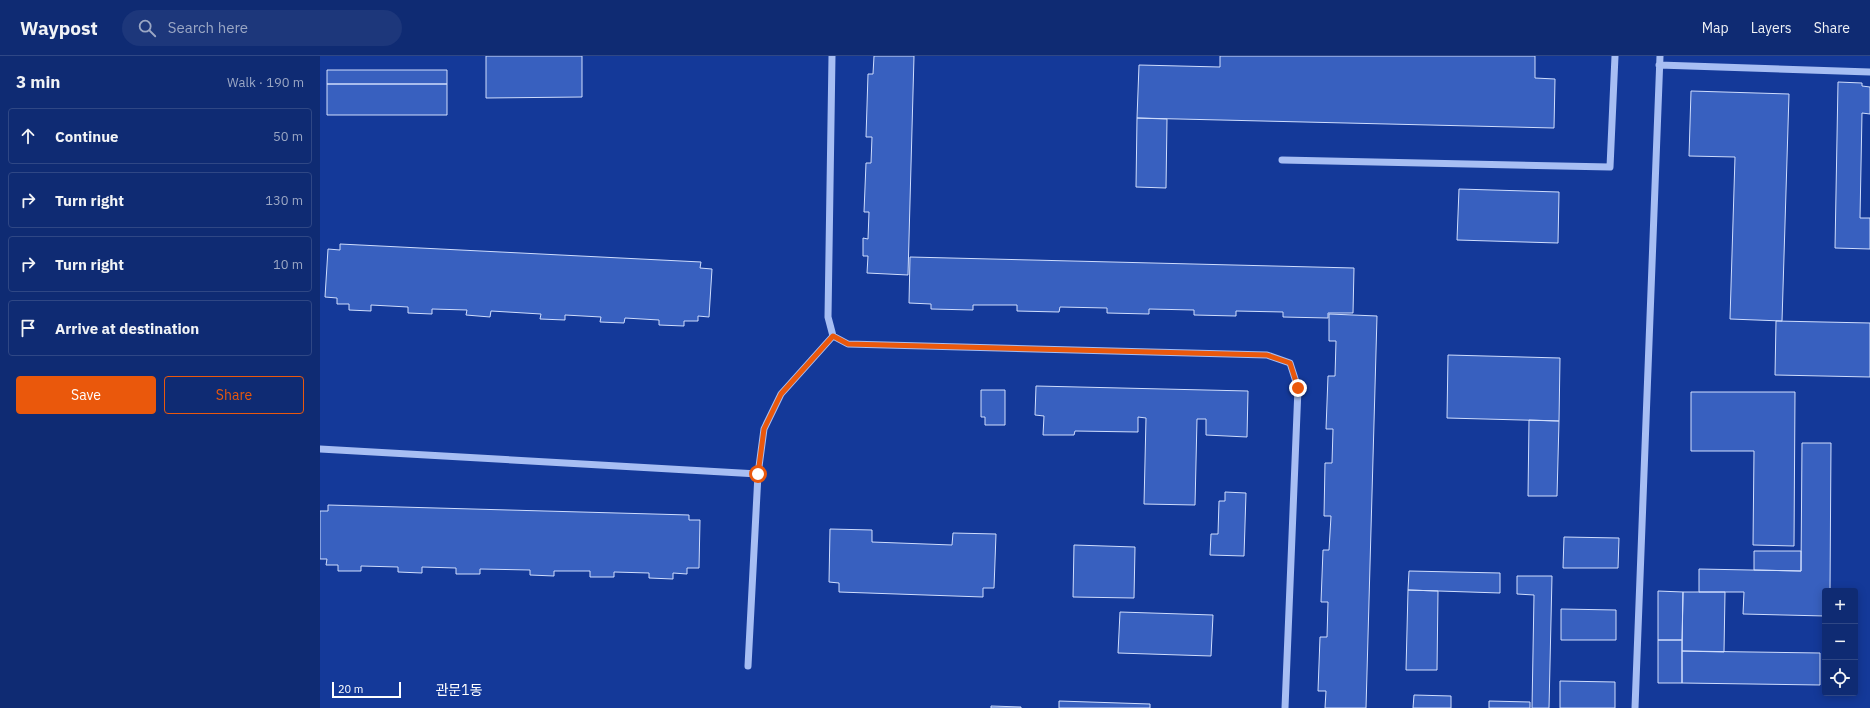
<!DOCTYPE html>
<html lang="en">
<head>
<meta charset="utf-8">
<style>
	:root { --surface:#0f2b73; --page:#1d377b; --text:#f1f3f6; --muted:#9ba7c4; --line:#2f4785; --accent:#ea580c }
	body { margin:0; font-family:"IBM Plex Sans","Noto Sans KR",sans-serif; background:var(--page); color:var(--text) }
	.controls { position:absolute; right:12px; bottom:12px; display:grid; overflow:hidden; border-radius:4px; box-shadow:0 2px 10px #0003 }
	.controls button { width:36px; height:36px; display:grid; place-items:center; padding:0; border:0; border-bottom:1px solid var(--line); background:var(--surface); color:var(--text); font:20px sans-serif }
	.scale { position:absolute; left:12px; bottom:10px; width:69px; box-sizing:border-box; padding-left:4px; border:2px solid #fff; border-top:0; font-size:11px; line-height:14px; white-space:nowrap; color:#fff; -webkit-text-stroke:3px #143999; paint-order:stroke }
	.stop { position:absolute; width:12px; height:12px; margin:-9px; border:3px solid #ea580c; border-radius:50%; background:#fff }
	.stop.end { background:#ea580c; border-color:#fff; box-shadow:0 1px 4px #0008 }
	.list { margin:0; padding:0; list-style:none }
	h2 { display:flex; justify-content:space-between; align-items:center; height:52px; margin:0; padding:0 16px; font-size:17px }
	h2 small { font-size:13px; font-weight:400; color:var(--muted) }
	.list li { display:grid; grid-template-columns:26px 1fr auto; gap:12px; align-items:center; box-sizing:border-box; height:56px; margin:0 8px 8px; padding:0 8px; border:1px solid var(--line); border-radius:4px }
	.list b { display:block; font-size:15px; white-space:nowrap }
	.list em { font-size:13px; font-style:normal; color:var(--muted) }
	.actions { display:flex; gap:8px; padding:12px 16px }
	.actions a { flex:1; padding:9px 0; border:1px solid var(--accent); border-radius:4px; text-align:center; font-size:14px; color:var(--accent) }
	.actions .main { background:var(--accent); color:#fff }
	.icon { flex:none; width:22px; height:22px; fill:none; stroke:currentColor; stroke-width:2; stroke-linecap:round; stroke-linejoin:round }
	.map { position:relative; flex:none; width:1550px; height:652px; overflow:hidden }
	header { display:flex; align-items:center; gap:24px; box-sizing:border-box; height:56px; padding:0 20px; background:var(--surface); border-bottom:1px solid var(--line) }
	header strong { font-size:19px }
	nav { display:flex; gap:22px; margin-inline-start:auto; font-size:14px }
	.search { width:280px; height:36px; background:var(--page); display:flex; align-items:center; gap:10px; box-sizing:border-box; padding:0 14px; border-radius:22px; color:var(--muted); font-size:15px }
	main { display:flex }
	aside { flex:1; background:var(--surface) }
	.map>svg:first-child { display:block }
</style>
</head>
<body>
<header>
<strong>Waypost</strong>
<div class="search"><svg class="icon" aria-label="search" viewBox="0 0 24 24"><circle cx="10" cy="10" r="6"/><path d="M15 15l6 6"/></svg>Search here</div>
<nav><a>Map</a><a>Layers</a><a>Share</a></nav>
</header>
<main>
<aside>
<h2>3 min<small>Walk · 190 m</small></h2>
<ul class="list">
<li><svg class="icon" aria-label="ahead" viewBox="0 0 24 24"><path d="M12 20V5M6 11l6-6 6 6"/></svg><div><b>Continue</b></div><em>50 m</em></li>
<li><svg class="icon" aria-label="right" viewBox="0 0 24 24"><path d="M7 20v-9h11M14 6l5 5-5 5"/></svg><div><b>Turn right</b></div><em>130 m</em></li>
<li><svg class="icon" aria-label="right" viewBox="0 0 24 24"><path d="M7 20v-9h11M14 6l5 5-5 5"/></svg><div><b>Turn right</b></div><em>10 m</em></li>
<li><svg class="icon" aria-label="arrive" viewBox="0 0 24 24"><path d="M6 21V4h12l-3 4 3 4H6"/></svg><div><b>Arrive at destination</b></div></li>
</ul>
<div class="actions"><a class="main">Save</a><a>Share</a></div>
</aside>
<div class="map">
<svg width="1550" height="652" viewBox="0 0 1550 652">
	<rect width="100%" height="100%" fill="#143999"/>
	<!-- building -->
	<path fill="#3860bf" stroke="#cfddfd" d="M 166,0 L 262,0 L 262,41 L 166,42 Z
		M 554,0 L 594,0 L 588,219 L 547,217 L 548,200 L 543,200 L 543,182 L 548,183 L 549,156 L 544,156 L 546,107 L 551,107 L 552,81 L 546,81 L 548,18 L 553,18 Z
		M 900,0 L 1215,0 L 1215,22 L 1235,23 L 1234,72 L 817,62 L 819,9 L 900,11 Z
		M 7,14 L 127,14 L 127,28 L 7,28 Z
		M 1518,26 L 1542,27 L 1542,30 L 1550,31 L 1550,58 L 1542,57 L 1540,162 L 1550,162 L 1550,193 L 1515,192 Z
		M 7,28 L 127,28 L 127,59 L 7,59 Z
		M 1371,35 L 1469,38 L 1462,265 L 1410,263 L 1415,101 L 1369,100 Z
		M 817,62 L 847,63 L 846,132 L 816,131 Z
		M 1139,133 L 1239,136 L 1238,187 L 1137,184 Z
		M 20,188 L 381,206 L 380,212 L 392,213 L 389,261 L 378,260 L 378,265 L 364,265 L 364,270 L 339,269 L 339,264 L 305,262 L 304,267 L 280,266 L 281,261 L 245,259 L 245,264 L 220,263 L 221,258 L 171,255 L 170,261 L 146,259 L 147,254 L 112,253 L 112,258 L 88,257 L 88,251 L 51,249 L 51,255 L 29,254 L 29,248 L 17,248 L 17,242 L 5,241 L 8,193 L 20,194 Z
		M 590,201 L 1034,212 L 1033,257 L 1008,257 L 1008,262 L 963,261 L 963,256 L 916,255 L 916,260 L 874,259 L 874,254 L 829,253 L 829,258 L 787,257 L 787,252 L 740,251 L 739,256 L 697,255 L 697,249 L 653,249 L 653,254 L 611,253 L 611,248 L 589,247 Z
		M 1009,258 L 1057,260 L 1046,652 L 1005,652 L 1006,635 L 998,635 L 1000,581 L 1007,581 L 1008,546 L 1001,546 L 1003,494 L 1009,494 L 1011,460 L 1004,460 L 1005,407 L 1012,407 L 1013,373 L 1006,373 L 1008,320 L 1015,320 L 1016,285 L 1009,285 Z
		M 1456,265 L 1550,267 L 1550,321 L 1455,319 Z
		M 1128,299 L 1240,302 L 1239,365 L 1127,362 Z
		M 716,330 L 928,335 L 927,381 L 886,379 L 886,363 L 877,363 L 875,449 L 824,448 L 826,362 L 818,361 L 818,376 L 755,375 L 754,379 L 723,379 L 724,360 L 715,359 Z
		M 661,334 L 685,334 L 685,369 L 665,369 L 665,361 L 661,361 Z
		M 1371,336 L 1475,336 L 1474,490 L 1433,489 L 1434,395 L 1371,395 Z
		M 1209,364 L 1239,365 L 1237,440 L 1208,440 Z
		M 1482,387 L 1511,387 L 1510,535 L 1505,535 L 1505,560 L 1423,558 L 1424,536 L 1379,536 L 1379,513 L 1481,515 Z
		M 905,436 L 926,437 L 924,500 L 890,499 L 891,478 L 898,478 L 899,445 L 905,445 Z
		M 8,449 L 369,459 L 369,464 L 380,464 L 379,512 L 367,512 L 367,518 L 353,517 L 353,523 L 329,522 L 329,517 L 294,516 L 294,521 L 270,521 L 270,515 L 234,515 L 234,520 L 210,519 L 210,514 L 160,513 L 160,518 L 136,518 L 136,512 L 102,511 L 102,517 L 78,516 L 78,511 L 41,510 L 41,515 L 18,515 L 18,509 L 6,509 L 7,503 L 0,503 L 0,455 L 8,455 Z
		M 510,473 L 552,474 L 552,486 L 632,489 L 633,477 L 676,478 L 674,532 L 663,532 L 663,541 L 519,536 L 519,527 L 509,526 Z
		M 1244,481 L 1299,482 L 1298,512 L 1243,512 Z
		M 754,489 L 815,491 L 814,542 L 753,541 Z
		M 1434,495 L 1481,495 L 1481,515 L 1434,514 Z
		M 1089,515 L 1180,517 L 1180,537 L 1088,534 Z
		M 1197,520 L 1232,520 L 1229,652 L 1212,652 L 1214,539 L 1197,538 Z
		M 1088,534 L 1118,535 L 1117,614 L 1086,614 Z
		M 1338,535 L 1363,536 L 1362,584 L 1338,584 Z
		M 1363,536 L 1405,536 L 1404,596 L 1362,595 Z
		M 1241,553 L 1296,554 L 1296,584 L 1241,584 Z
		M 800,556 L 893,559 L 891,600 L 798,597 Z
		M 1338,584 L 1362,584 L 1362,627 L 1338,627 Z
		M 1362,595 L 1500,597 L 1500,629 L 1362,627 Z
		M 1240,625 L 1295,626 L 1295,652 L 1240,652 Z
		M 1094,639 L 1131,640 L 1131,652 L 1093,652 Z
		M 739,645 L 830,648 L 830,652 L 739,652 Z
		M 1169,645 L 1210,646 L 1210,652 L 1169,652 Z
		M 671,650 L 701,651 L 701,652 L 671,652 Z"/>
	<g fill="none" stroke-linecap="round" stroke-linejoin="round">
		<!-- minor -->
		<path stroke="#a7bef3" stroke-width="7" d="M 512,0 L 508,261 L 513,280 L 528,288 L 947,299 L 970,307 L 978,332 L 965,652
			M 1339,9 L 1550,16
			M 962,104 L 1290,111 L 1295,0
			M 0,393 L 438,418
			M 428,610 L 438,418 L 444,373 L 461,338 L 513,280
			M 1315,652 L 1340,0"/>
	</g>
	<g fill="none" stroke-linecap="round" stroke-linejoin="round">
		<!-- route -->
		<path stroke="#ea580c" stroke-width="5" d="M 438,418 L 444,373 L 461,338 L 513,280 L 528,288 L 947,299 L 970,307 L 978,332"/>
	</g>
	<g text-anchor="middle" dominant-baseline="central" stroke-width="4" stroke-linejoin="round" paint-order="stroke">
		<!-- quarter labels -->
		<g font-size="14" fill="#fff" stroke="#143999">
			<text x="139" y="634">관문1동</text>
		</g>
	</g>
</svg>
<div class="controls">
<button>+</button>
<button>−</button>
<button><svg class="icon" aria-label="locate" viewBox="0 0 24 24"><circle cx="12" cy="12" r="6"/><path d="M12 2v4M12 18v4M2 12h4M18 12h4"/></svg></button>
</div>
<div class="scale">20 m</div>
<div class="stop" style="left:438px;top:418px"></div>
<div class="stop end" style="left:978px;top:332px"></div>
</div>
</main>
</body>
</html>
